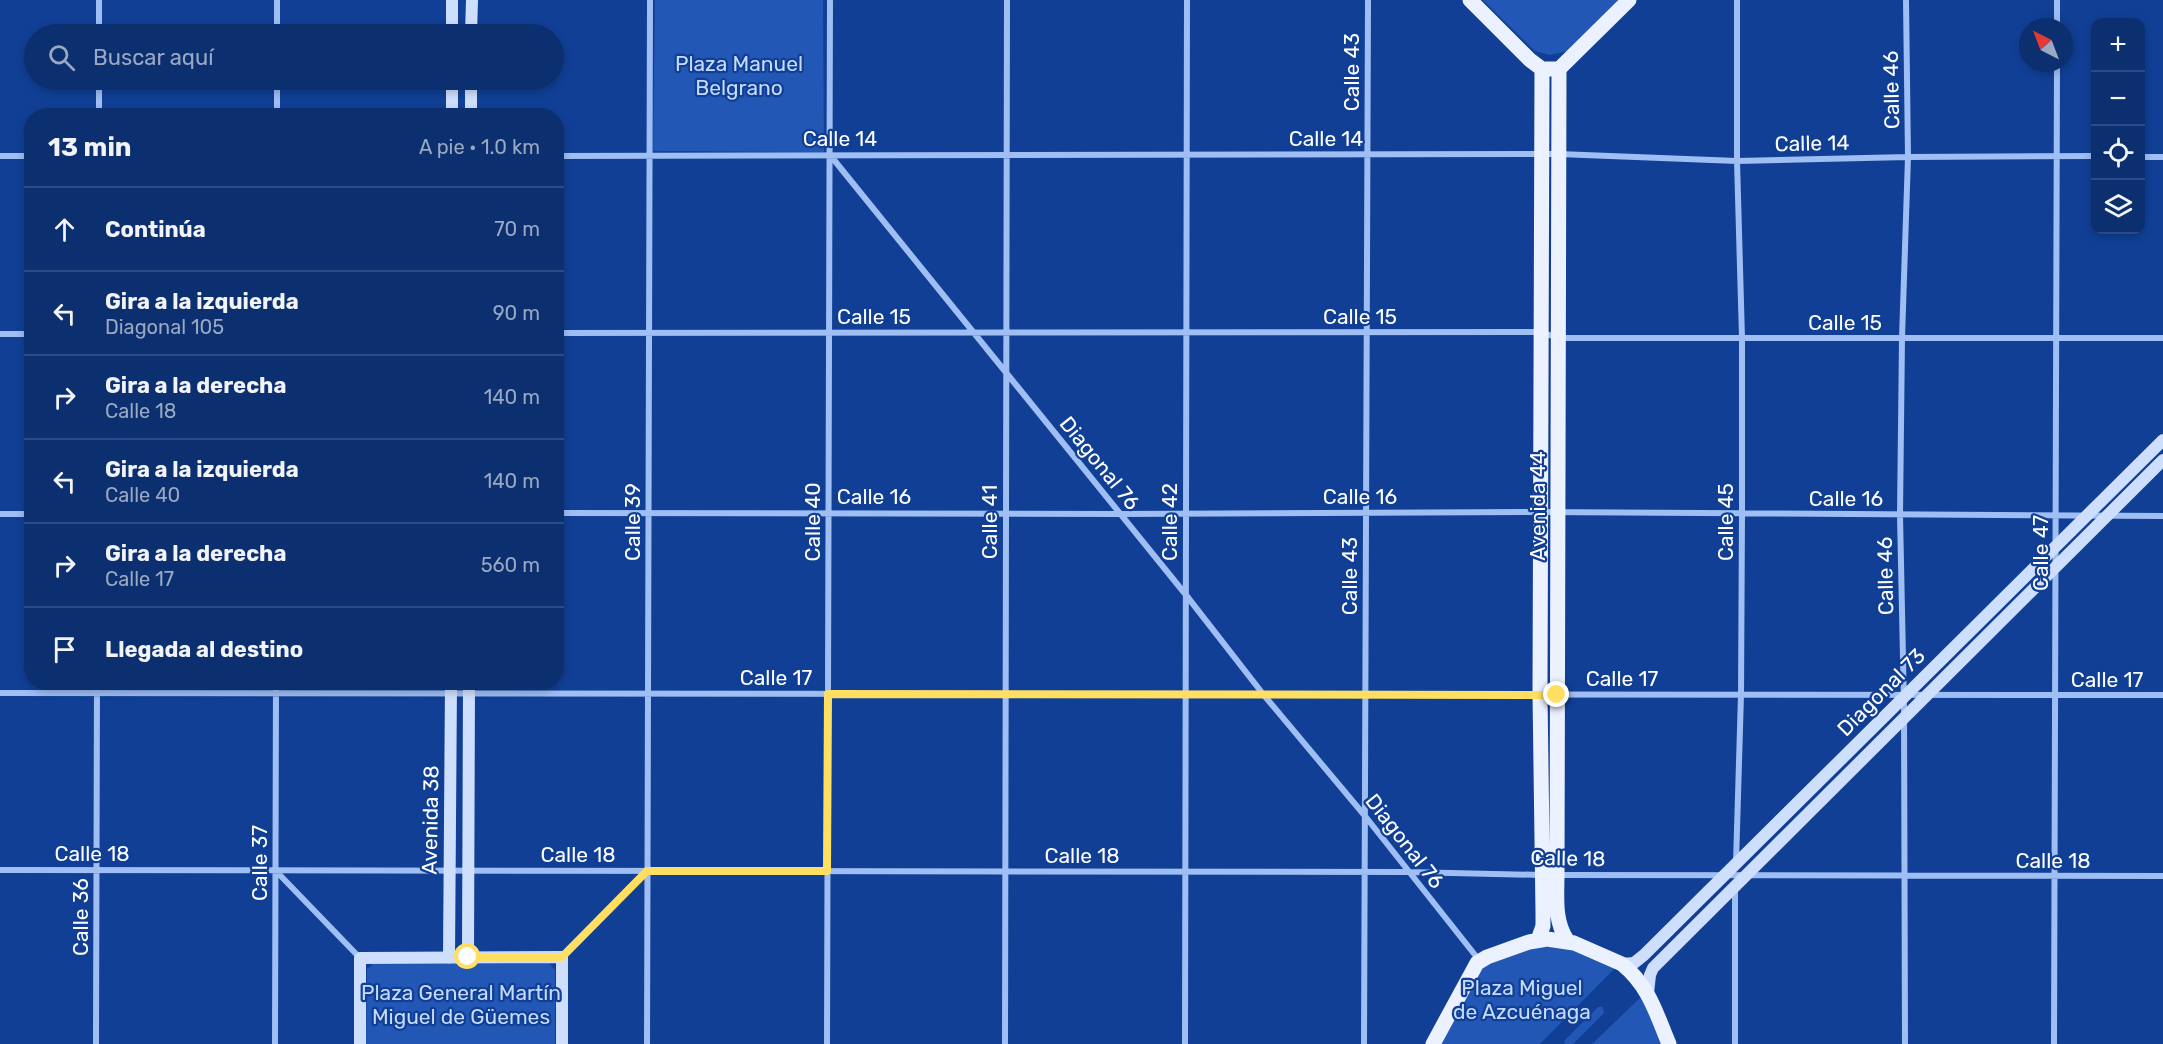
<!DOCTYPE html>
<html lang="es">
<head>
<meta charset="utf-8">
<style>
	:root { --surface:#0c2f70; --page:#153775; --text:#f1f3f6; --muted:#9aa9c3; --line:#2c4a83 }
	body { margin:0; font-family:Rubik,sans-serif; background:var(--page); color:var(--text) }
	.controls { position:absolute; right:18px; top:18px; display:grid; overflow:hidden; border-radius:12px; box-shadow:0 3px 9px #0003 }
	.controls button { width:54px; height:54px; display:grid; place-items:center; padding:0; border:0; border-bottom:2px solid var(--line); background:var(--surface); color:var(--text); font:30px sans-serif }
	.compass { position:absolute; left:2019px; top:18px; width:54px; height:54px; border-radius:50%; background:var(--surface); box-shadow:0 3px 9px #0003; rotate:318deg }
	.stop { position:absolute; width:18px; height:18px; margin:-14px; border:4px solid #ffdf61; border-radius:50%; background:#fff }
	.stop.end { background:#ffdf61; border-color:#fff; box-shadow:0 2px 6px #0008 }
	.list { margin:0; padding:0; list-style:none }
	h2 { display:flex; justify-content:space-between; align-items:center; height:78px; margin:0; padding:0 24px; font-size:26px }
	h2 small { font-size:20px; font-weight:400; color:var(--muted) }
	.list li { display:grid; grid-template-columns:39px 1fr auto; gap:18px; align-items:center; box-sizing:border-box; height:84px; padding:0 24px; border-top:2px solid var(--line) }
	.list b { display:block; font-size:22px; white-space:nowrap }
	.list p { margin:0; font-size:20px; white-space:nowrap; color:var(--muted) }
	.list em { font-size:20px; font-style:normal; color:var(--muted) }
	.icon { flex:none; width:33px; height:33px; fill:none; stroke:currentColor; stroke-width:2; stroke-linecap:round; stroke-linejoin:round }
	.map { position:relative; flex:none; width:2163px; height:1044px; overflow:hidden }
	.search { position:absolute; background:var(--surface); box-shadow:0 3px 9px #0003; left:24px; top:24px; width:540px; height:66px; display:flex; align-items:center; gap:15px; box-sizing:border-box; padding:0 21px; border-radius:33px; color:var(--muted); font-size:22px }
	.panel { position:absolute; background:var(--surface); box-shadow:0 3px 9px #0003; left:24px; top:108px; width:540px; height:582px; border-radius:24px }
	.map>svg:first-child { display:block }
</style>
</head>
<body>
<div class="map">
<svg width="2163" height="1044" viewBox="0 0 2163 1044">
	<rect width="100%" height="100%" fill="#103f95"/>
	<!-- green -->
	<path fill="#2257b5" d="M 655,0 L 823,0 L 824,152 L 653,151 Z
		M 1483,0 L 1619,0 L 1568,51 L 1550,55 L 1535,51 Z
		M 1558,943 L 1615,968 L 1540,1044 L 1439,1044 L 1477,972 L 1489,962 L 1543,944 Z
		M 549,963 L 555,970 L 555,1044 L 366,1044 L 367,969 L 373,964 Z
		M 1642,996 L 1662,1044 L 1592,1044 Z
		M 1598,1007 L 1603,1007 L 1604,1013 L 1573,1044 L 1565,1044 L 1564,1041 Z"/>
	<g fill="none" stroke-linecap="round" stroke-linejoin="round">
		<!-- street -->
		<path stroke="#9ebef4" stroke-width="6" d="M 2057,27 L 2057,0
			M 99,34 L 99,0
			M 277,34 L 277,0
			M 99,116 L 99,80
			M 277,116 L 277,80
			M 830,155 L 1186,595 L 1263,694 L 1365,816 L 1479,960
			M 0,156 L 32,156
			M 556,156 L 1559,154 L 1737,161 L 1908,157 L 2096,156
			M 2140,157 L 2163,157
			M 556,333 L 1541,332 L 1558,338 L 2163,338
			M 0,334 L 32,334
			M 556,513 L 1120,514 L 1540,512 L 2163,516
			M 0,514 L 32,514
			M 0,693 L 2163,695
			M 1736,863 L 1741,695 L 1742,514 L 1742,338 L 1737,161 L 1737,0
			M 0,870 L 1408,872 L 1541,875
			M 275,870 L 360,958
			M 1558,875 L 2163,876
			M 562,957 L 647,871
			M 96,1044 L 97,682
			M 275,1044 L 276,682
			M 647,1044 L 650,0
			M 827,1044 L 830,0
			M 1005,1044 L 1007,0
			M 1185,1044 L 1187,0
			M 1364,1044 L 1368,0
			M 1735,1044 L 1735,888
			M 1905,1044 L 1904,706 L 1900,515 L 1902,338 L 1908,157 L 1906,0
			M 2054,1044 L 2057,63"/>
		<!-- secondary -->
		<path stroke="#cedffd" stroke-width="12" d="M 452,34 L 452,0
			M 471,34 L 472,0
			M 452,116 L 452,80
			M 471,116 L 471,80
			M 468,957 L 469,682
			M 449,958 L 451,682
			M 1622,964 L 1634,963 L 1644,955 L 2163,440
			M 1648,993 L 1650,975 L 1653,968 L 2163,460
			M 360,1044 L 360,958 L 562,957 L 562,1044"/>
		<!-- primary -->
		<path stroke="#ebf1ff" stroke-width="15" d="M 1470,0 L 1530,60 L 1542,69 L 1559,69 L 1629,0
			M 1559,69 L 1557,875 C 1557,897 1554,921 1567,940
			M 1538,940 L 1543,926 L 1543,912 L 1540,695 L 1542,69
			M 1433,1044 L 1477,963 L 1487,957 L 1529,942 L 1547,939 L 1574,943 L 1622,964 C 1649,986 1656,1013 1669,1044"/>
	</g>
	<g fill="none" stroke-linecap="round" stroke-linejoin="round">
		<!-- route -->
		<path stroke="#ffdf61" stroke-width="8" d="M 468,957 L 562,957 L 647,871 L 827,871 L 828,694 L 1557,695"/>
	</g>
	<g text-anchor="middle" dominant-baseline="central" stroke-width="4.5" stroke-linejoin="round" paint-order="stroke">
		<!-- park labels -->
		<g font-size="21" fill="#c6dbfe" stroke="#103f95">
			<text x="739" y="63">Plaza Manuel<tspan x="739" dy="24">Belgrano</tspan></text>
			<text x="1522" y="987">Plaza Miguel<tspan x="1522" dy="24">de Azcuénaga</tspan></text>
			<text x="461" y="992">Plaza General Martín<tspan x="461" dy="24">Miguel de Güemes</tspan></text>
		</g>
		<!-- street labels -->
		<g font-size="21" fill="#fff" stroke="#103f95">
			<text transform="translate(1351 72) rotate(-90)">Calle 43</text>
			<text transform="translate(1891 90) rotate(-91)">Calle 46</text>
			<text x="840" y="138">Calle 14</text>
			<text x="1326" y="138">Calle 14</text>
			<text transform="translate(1812 143) rotate(-1)">Calle 14</text>
			<text x="874" y="316">Calle 15</text>
			<text x="1360" y="316">Calle 15</text>
			<text x="1845" y="322">Calle 15</text>
			<text transform="translate(1100 463) rotate(51)">Diagonal 76</text>
			<text x="874" y="496">Calle 16</text>
			<text x="1360" y="496">Calle 16</text>
			<text x="1846" y="498">Calle 16</text>
			<text transform="translate(1537 506) rotate(-90)">Avenida 44</text>
			<text transform="translate(632 522) rotate(-90)">Calle 39</text>
			<text transform="translate(812 522) rotate(-90)">Calle 40</text>
			<text transform="translate(989 522) rotate(-90)">Calle 41</text>
			<text transform="translate(1169 522) rotate(-90)">Calle 42</text>
			<text transform="translate(1725 522) rotate(-90)">Calle 45</text>
			<text transform="translate(2040 553) rotate(-90)">Calle 47</text>
			<text transform="translate(1349 576) rotate(-90)">Calle 43</text>
			<text transform="translate(1885 576) rotate(-91)">Calle 46</text>
			<text x="776" y="677">Calle 17</text>
			<text x="1622" y="678">Calle 17</text>
			<text x="2107" y="679">Calle 17</text>
			<text transform="translate(1881 692) rotate(-45)">Diagonal 73</text>
			<text transform="translate(430 820) rotate(-89)">Avenida 38</text>
			<text transform="translate(1405 841) rotate(52)">Diagonal 76</text>
			<text x="92" y="853">Calle 18</text>
			<text x="578" y="854">Calle 18</text>
			<text x="1082" y="855">Calle 18</text>
			<text transform="translate(1568 858) rotate(1)">Calle 18</text>
			<text x="2053" y="860">Calle 18</text>
			<text transform="translate(259 863) rotate(-90)">Calle 37</text>
			<text transform="translate(80 917) rotate(-90)">Calle 36</text>
		</g>
	</g>
</svg>
<div class="controls">
<button>+</button>
<button>−</button>
<button><svg class="icon" aria-label="locate" viewBox="0 0 24 24"><circle cx="12" cy="12" r="6"/><path d="M12 2v4M12 18v4M2 12h4M18 12h4"/></svg></button>
<button><svg class="icon" aria-label="layers" viewBox="0 0 24 24"><path d="M12 4l9 5-9 5-9-5zM3 14l9 5 9-5"/></svg></button>
</div>
<svg class="compass" viewBox="-18 -18 36 36"><path d="M0-13l5 13h-10z" fill="#e53935"/><path d="M0 13l5-13h-10z" fill="#9aa9c3"/></svg>
<div class="stop" style="left:468px;top:957px"></div>
<div class="stop end" style="left:1557px;top:695px"></div>
<div class="search"><svg class="icon" aria-label="search" viewBox="0 0 24 24"><circle cx="10" cy="10" r="6"/><path d="M15 15l6 6"/></svg>Buscar aquí</div>
<section class="panel">
<h2>13 min<small>A pie · 1.0 km</small></h2>
<ul class="list">
<li><svg class="icon" aria-label="ahead" viewBox="0 0 24 24"><path d="M12 20V5M6 11l6-6 6 6"/></svg><div><b>Continúa</b></div><em>70 m</em></li>
<li><svg class="icon" aria-label="left" viewBox="0 0 24 24"><path d="M17 20v-9H6M10 6l-5 5 5 5"/></svg><div><b>Gira a la izquierda</b><p>Diagonal 105</p></div><em>90 m</em></li>
<li><svg class="icon" aria-label="right" viewBox="0 0 24 24"><path d="M7 20v-9h11M14 6l5 5-5 5"/></svg><div><b>Gira a la derecha</b><p>Calle 18</p></div><em>140 m</em></li>
<li><svg class="icon" aria-label="left" viewBox="0 0 24 24"><path d="M17 20v-9H6M10 6l-5 5 5 5"/></svg><div><b>Gira a la izquierda</b><p>Calle 40</p></div><em>140 m</em></li>
<li><svg class="icon" aria-label="right" viewBox="0 0 24 24"><path d="M7 20v-9h11M14 6l5 5-5 5"/></svg><div><b>Gira a la derecha</b><p>Calle 17</p></div><em>560 m</em></li>
<li><svg class="icon" aria-label="arrive" viewBox="0 0 24 24"><path d="M6 21V4h12l-3 4 3 4H6"/></svg><div><b>Llegada al destino</b></div></li>
</ul>
</section>
</div>
</body>
</html>
